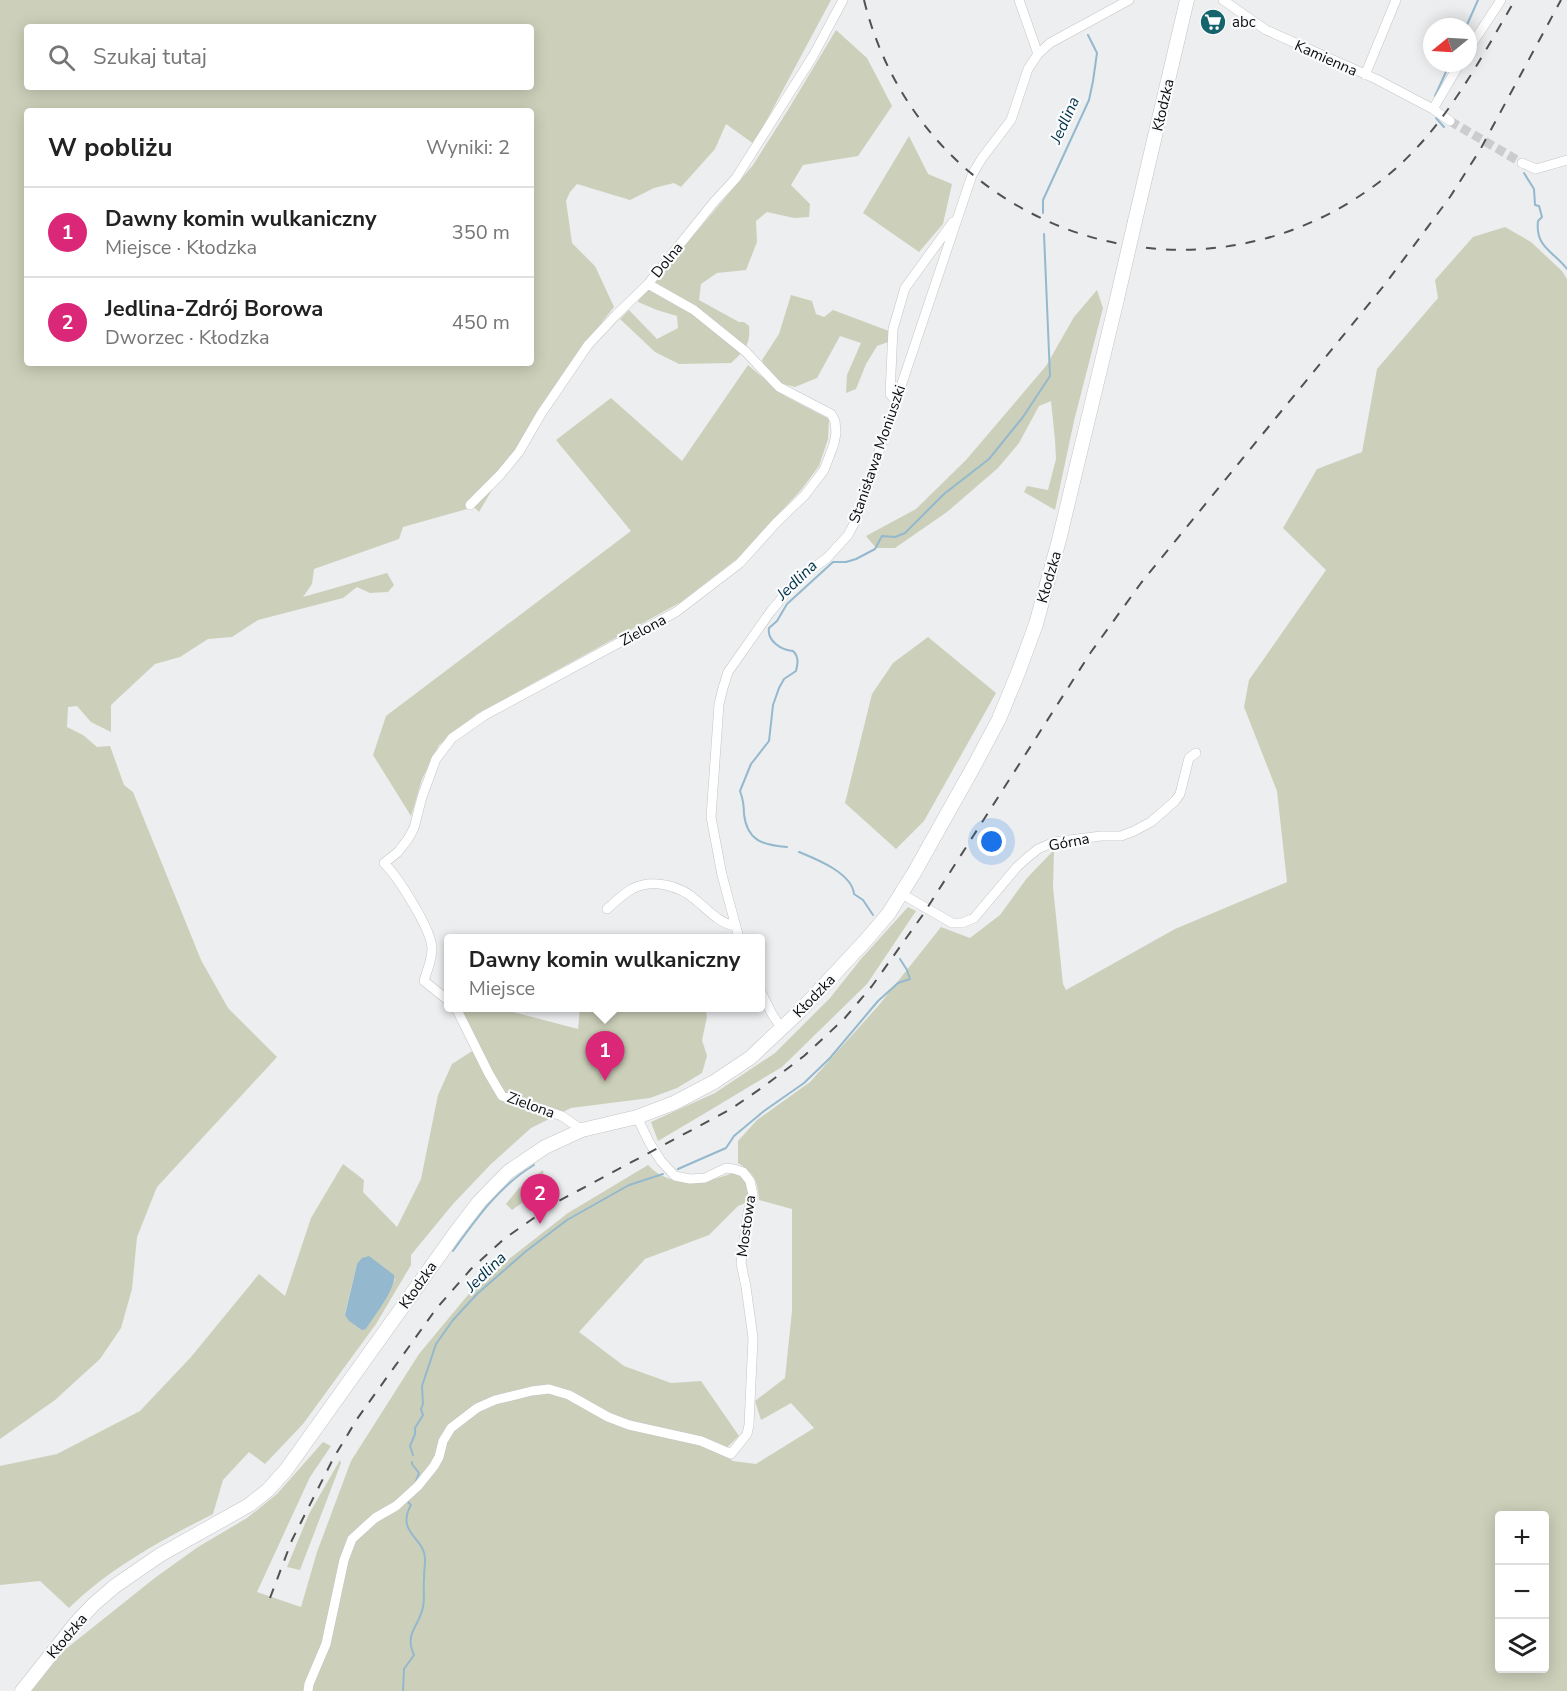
<!DOCTYPE html>
<html lang="pl">
<head>
<meta charset="utf-8">
<style>
	:root { --surface:#fff; --page:#f2f2f2; --text:#222; --muted:#767676; --line:#e0e0e0; --accent:#db2777 }
	body { margin:0; font-family:"Nunito Sans",sans-serif; background:var(--page); color:var(--text) }
	.controls { position:absolute; right:18px; bottom:18px; display:grid; overflow:hidden; border-radius:6px; box-shadow:0 3px 15px #0003 }
	.controls button { width:54px; height:54px; display:grid; place-items:center; padding:0; border:0; border-bottom:2px solid var(--line); background:var(--surface); color:var(--text); font:30px sans-serif }
	.compass { position:absolute; left:1423px; top:18px; width:54px; height:54px; border-radius:50%; background:var(--surface); box-shadow:0 3px 15px #0003; rotate:252deg }
	.you { position:absolute; left:992px; top:842px; width:21px; height:21px; margin:-15px; border:4px solid #fff; border-radius:50%; background:#1a73e8; box-shadow:0 0 0 9px #1a73e833 }
	.badge { display:grid; place-items:center; width:39px; height:39px; border-radius:50%; background:var(--accent); color:#fff; font-size:20px; font-weight:700 }
	.pin { position:absolute; translate:-50% -50px; filter:drop-shadow(0 2px 3px #0008) }
	.pin::after { content:''; position:absolute; top:32px; width:21px; height:18px; background:inherit; clip-path:polygon(0 0,100% 0,50% 100%) }
	.popup { position:absolute; left:444px; top:934px; width:321px; height:78px; box-sizing:border-box; display:grid; place-content:center; border-radius:6px; background:var(--surface); filter:drop-shadow(0 2px 4px #0005); font-size:20px; white-space:nowrap; color:var(--muted) }
	.popup b { font-size:22px; color:var(--text) }
	.popup::after { content:''; position:absolute; left:50%; top:100%; margin-left:-12px; border:12px solid transparent; border-top-color:var(--surface) }
	.list { margin:0; padding:0; list-style:none }
	h2 { display:flex; justify-content:space-between; align-items:center; height:78px; margin:0; padding:0 24px; font-size:26px }
	h2 small { font-size:20px; font-weight:400; color:var(--muted) }
	.list li { display:grid; grid-template-columns:39px 1fr auto; gap:18px; align-items:center; box-sizing:border-box; height:90px; padding:0 24px; border-top:2px solid var(--line) }
	.list b { display:block; font-size:22px; white-space:nowrap }
	.list p { margin:0; font-size:20px; white-space:nowrap; color:var(--muted) }
	.list em { font-size:20px; font-style:normal; color:var(--muted) }
	.icon { flex:none; width:33px; height:33px; fill:none; stroke:currentColor; stroke-width:2; stroke-linecap:round; stroke-linejoin:round }
	.map { position:relative; flex:none; width:1567px; height:1691px; overflow:hidden }
	.search { position:absolute; background:var(--surface); box-shadow:0 3px 15px #0003; left:24px; top:24px; width:510px; height:66px; display:flex; align-items:center; gap:15px; box-sizing:border-box; padding:0 21px; border-radius:6px; color:var(--muted); font-size:22px }
	.panel { position:absolute; background:var(--surface); box-shadow:0 3px 15px #0003; left:24px; top:108px; width:510px; height:258px; border-radius:6px }
	.map>svg:first-child { display:block }
</style>
</head>
<body>
<div class="map">
<svg width="1567" height="1691" viewBox="0 0 1567 1691">
	<rect width="100%" height="100%" fill="#eceeef"/>
	<!-- green -->
	<path fill="#ccd0ba" fill-rule="evenodd" d="M 0,0 L 831,0 L 754,144 L 726,124 L 715,149 L 681,187 L 674,183 L 654,188 L 630,200 L 577,184 L 570,192 L 566,201 L 572,243 L 595,266 L 614,307 C 562,371 520,442 479,512 L 474,507 L 403,527 L 399,539 L 314,569 L 312,584 L 303,597 L 387,573 L 394,585 L 388,592 L 370,593 L 357,587 L 343,598 L 258,620 L 232,637 L 208,639 L 180,657 L 155,664 L 111,705 L 111,732 L 91,722 L 77,706 L 68,707 L 67,727 L 83,735 L 97,747 L 110,746 L 124,785 L 133,792 L 201,960 L 228,1008 L 277,1057 L 157,1187 L 137,1237 L 132,1289 L 121,1328 L 100,1359 L 55,1400 L 0,1439 ZM 27,27 L 531,27 L 531,87 L 27,87 ZM 27,111 L 531,111 L 531,363 L 27,363 Z
		M 836,30 L 867,58 L 892,106 L 858,156 L 803,165 L 791,185 L 810,204 L 809,217 L 794,218 L 767,212 L 756,221 L 757,242 L 746,270 L 717,273 L 701,284 L 699,300 L 739,322 L 744,322 L 749,326 C 751,345 744,351 731,363 L 679,364 L 655,352 L 620,319 L 629,310 L 657,339 L 678,328 L 677,316 L 657,310 L 638,302 L 642,291 L 676,256 L 753,165 L 788,110 Z
		M 909,136 L 928,174 L 952,184 L 943,224 L 919,252 L 863,213 Z
		M 1505,227 L 1531,242 L 1562,271 L 1567,279 L 1567,1691 L 31,1691 L 62,1652 L 156,1577 L 198,1547 L 247,1518 L 277,1494 L 323,1442 L 331,1446 L 310,1477 L 257,1592 L 301,1607 L 317,1552 L 351,1461 L 419,1354 L 472,1290 L 495,1270 L 568,1213 L 648,1165 C 662,1181 691,1187 711,1180 C 723,1177 731,1172 743,1172 L 750,1181 L 748,1202 L 738,1206 L 709,1235 L 645,1259 L 579,1332 L 624,1366 L 671,1383 L 701,1381 L 739,1436 L 721,1453 L 733,1461 L 756,1464 L 814,1428 L 791,1403 L 761,1420 L 755,1401 L 785,1378 L 792,1311 L 792,1209 L 759,1200 C 758,1181 754,1173 738,1163 L 738,1141 L 757,1120 L 810,1082 L 879,1005 L 941,927 L 970,938 L 1000,915 L 1027,878 L 1054,850 L 1053,887 L 1063,984 L 1066,990 L 1175,929 L 1287,882 L 1277,791 L 1244,707 L 1249,680 L 1326,570 L 1283,528 L 1317,469 L 1362,452 L 1377,369 L 1438,298 L 1435,280 L 1473,237 ZM 1500,1516 L 1544,1516 L 1544,1668 L 1500,1668 Z
		M 1097,290 L 1103,308 L 1074,421 L 1055,510 L 1024,492 L 1027,486 L 1048,490 L 1056,459 L 1055,440 L 1051,401 L 1039,406 L 1019,443 L 998,468 L 947,512 L 895,548 L 876,548 L 866,536 L 916,509 L 966,460 L 1046,366 L 1074,317 Z
		M 791,295 L 812,301 L 816,314 L 824,317 L 833,310 L 889,331 L 888,342 L 877,346 L 866,364 L 856,389 L 846,393 L 847,375 L 861,343 L 840,336 L 817,378 L 795,387 L 779,383 L 767,373 L 762,360 L 779,334 Z
		M 748,365 L 785,396 L 829,419 L 828,439 L 819,466 L 801,490 L 738,558 L 681,602 L 477,714 L 439,745 L 422,779 L 411,816 L 373,755 L 386,716 L 631,531 L 556,440 L 611,398 L 682,461 Z
		M 928,637 L 996,693 L 924,821 L 896,849 L 845,803 L 872,694 L 893,663 Z
		M 908,907 L 916,911 L 867,984 L 782,1067 L 712,1109 L 658,1141 L 651,1122 L 715,1093 L 775,1053 L 830,998 L 861,959 Z
		M 459,1008 L 498,1008 L 578,1029 L 580,1008 L 705,1008 L 707,1017 L 702,1040 L 707,1056 L 702,1073 L 677,1088 L 650,1098 L 571,1108 L 531,1128 L 491,1164 L 453,1204 L 411,1255 L 411,1265 L 376,1324 L 303,1424 L 265,1464 L 249,1452 L 223,1480 L 213,1514 C 162,1540 111,1567 69,1608 L 40,1581 L 0,1585 L 0,1466 L 57,1454 L 140,1411 L 191,1357 L 259,1274 L 285,1296 L 311,1218 L 343,1164 L 364,1180 L 363,1192 L 397,1227 L 421,1179 L 438,1095 L 452,1064 L 480,1046 ZM 357,1264 L 395,1279 L 392,1287 L 366,1328 L 345,1314 Z
		M 543,1170 L 544,1181 L 533,1195 L 512,1210 L 506,1204 L 519,1188 Z
		M 340,1460 L 341,1463 L 300,1570 L 287,1567 L 309,1514 Z"/>
	<!-- water -->
	<path fill="#94b8cd" d="M 369,1256 L 394,1275 C 397,1288 373,1317 366,1329 L 362,1330 L 349,1321 L 345,1315 L 357,1264 L 362,1258 Z"/>
	<g fill="none" stroke-linecap="round" stroke-linejoin="round">
		<!-- stream -->
		<path stroke="#94b8cd" stroke-width="2" d="M 1466,27 L 1478,0
			M 1435,96 L 1450,63
			M 1436,118 L 1444,127
			M 1524,173 L 1534,189 L 1535,205 L 1539,206 L 1542,217 L 1538,221 C 1535,247 1553,251 1567,269
			M 1043,213 L 1043,200 L 1089,100 L 1093,81 L 1097,53 L 1088,35
			M 787,847 C 763,845 747,841 744,814 C 744,805 743,799 740,791 L 751,764 L 769,741 L 773,705 L 779,688 L 784,679 L 796,671 C 798,663 799,657 793,651 C 781,650 767,641 769,628 L 777,621 L 787,604 L 833,562 L 846,562 L 856,559 L 875,549 L 882,536 L 895,537 L 905,533 L 944,494 L 989,459 L 1023,417 L 1050,376 L 1044,234
			M 799,852 C 816,859 852,873 854,894 L 863,900 L 873,915
			M 678,1169 L 726,1148 L 734,1136 L 764,1111 L 804,1083 L 830,1058 L 878,1001 L 898,983 L 910,979 L 907,970 L 900,959
			M 453,1251 C 476,1219 499,1186 534,1165
			M 413,1455 L 410,1446 L 415,1434 L 415,1428 L 423,1415 L 421,1409 L 423,1404 L 422,1386 L 436,1344 L 453,1320 L 477,1294 L 525,1252 L 567,1220 L 629,1185 L 663,1174
			M 412,1462 L 412,1464 L 419,1473 L 416,1481
			M 403,1691 L 404,1669 L 414,1655 C 404,1633 419,1627 423,1607 C 425,1598 423,1588 424,1579 C 424,1572 425,1566 425,1560 C 426,1538 395,1533 411,1505 L 408,1502 L 409,1499"/>
		<!-- minor-tunnel -->
		<path stroke="#cacccd" stroke-width="9" stroke-dasharray="9 4.5" stroke-linecap="butt" d="M 1450,121 L 1522,163"/>
		<!-- minor casing -->
		<g stroke="#c4c5c6" stroke-width="10">
			<path id="minor" d="M 1019,0 L 1038,54
				M 1223,0 L 1266,30 L 1376,79 L 1433,109 L 1450,121
				M 1468,50 L 1501,0
				M 1365,75 L 1396,0
				M 1433,109 L 1460,63
				M 1522,163 L 1536,169 L 1567,160
				M 896,401 L 890,394 L 893,329 L 905,288 L 953,222
				M 470,505 L 500,475 L 519,452 L 541,414 L 588,345 L 616,315 L 648,284 L 714,202 L 736,178 L 813,56 L 843,0
				M 902,894 L 952,923 L 962,923 L 974,918 L 1017,867 L 1028,857 L 1038,849 L 1054,842 L 1101,836 L 1121,836 L 1134,831 L 1151,822 L 1175,801 L 1180,794 L 1189,758 L 1196,753
				M 607,909 C 615,902 623,894 632,889 C 653,878 681,886 697,901 C 709,911 719,923 735,926
				M 739,938 L 722,875 L 711,817 L 719,704 L 723,688 L 728,672 L 771,611 L 797,580 L 827,558 L 848,535 L 856,520 L 972,175 L 982,158 L 1011,120 L 1028,69 L 1038,54 L 1050,43 L 1129,0
				M 761,992 L 772,1014 L 782,1029
				M 449,1001 L 424,981 C 427,971 432,959 432,949 C 432,930 398,877 384,863 L 398,852 L 408,839 L 414,828 L 422,797 L 436,759 L 452,738 L 485,715 L 676,612 L 740,563 L 776,523 L 805,495 L 824,470 L 834,444 L 836,433 L 835,421 L 831,414 L 779,387 L 746,352 L 694,310 L 648,284
				M 456,1008 L 489,1074 L 502,1096 L 562,1116 L 582,1130
				M 308,1691 L 309,1684 L 326,1644 L 344,1560 L 352,1539 L 375,1518 L 396,1506 L 418,1486 L 434,1466 L 439,1457 L 443,1441 L 451,1428 L 477,1408 L 495,1400 L 532,1391 L 549,1389 L 569,1395 L 608,1417 L 629,1425 L 701,1441 L 731,1454 L 747,1434 L 749,1425 L 753,1338 L 746,1287 L 741,1263 L 748,1212 L 753,1195 L 750,1181 L 743,1172 L 734,1169 L 726,1168 L 705,1178 L 690,1179 L 675,1176 L 661,1161 L 649,1142 L 637,1117"/>
		</g>
		<!-- secondary casing -->
		<g stroke="#c4c5c6" stroke-width="15">
			<path id="secondary" d="M 1135,221 L 1187,0
				M 22,1691 L 76,1623 L 94,1604 L 115,1586 L 160,1555 L 249,1505 L 268,1490 L 286,1470 L 456,1232 L 479,1202 L 508,1172 L 545,1147 L 582,1130 L 637,1117 L 674,1103 L 714,1082 L 750,1058 L 800,1011 L 867,939 L 889,913 L 914,873 L 974,766 L 999,719 L 1018,673 L 1036,624 L 1059,540 L 1117,299"/>
		</g>
		<!-- minor -->
		<use href="#minor" stroke="#fff" stroke-width="9"/>
		<!-- secondary -->
		<use href="#secondary" stroke="#fff" stroke-width="14"/>
		<!-- rail -->
		<path stroke="#505151" stroke-width="2" stroke-dasharray="10 10" stroke-linecap="butt" d="M 864,0 C 920,227 1185,324 1374,186 C 1439,139 1475,68 1515,0
			M 270,1598 L 292,1540 L 333,1459 L 357,1419 L 436,1309 L 471,1269 L 504,1239 L 555,1203 L 731,1109 L 763,1087 L 804,1056 L 844,1019 L 872,986 L 922,916 L 1091,652 L 1141,583 L 1386,283 L 1450,197 L 1480,150 L 1561,0"/>
		<!-- secondary-bridge casing -->
		<g stroke="#c4c5c6" stroke-width="15" stroke-linecap="butt">
			<path id="secondary-bridge" d="M 1117,299 L 1135,221"/>
		</g>
		<!-- secondary-bridge -->
		<use href="#secondary-bridge" stroke="#fff" stroke-width="14"/>
	</g>
	<!-- icons -->
	<defs>
		<g id="supermarket-disc" transform="scale(1.35)"><circle r="9.5" fill="#15636c" stroke="#fafbfc"/><path d="M-6-5.5h2.5l.6 2H6L4.5 2H-2.5L-4.4-4H-6ZM-1.5 3.2a1.3 1.3 0 1 0 .1 0ZM3 3.2a1.3 1.3 0 1 0 .1 0Z" fill="#fff"/></g>
	</defs>
	<g fill-rule="evenodd">
		<use href="#supermarket-disc" x="1213" y="22"/>
	</g>
	<g text-anchor="middle" dominant-baseline="central" stroke-width="4.5" stroke-linejoin="round" paint-order="stroke">
		<!-- poi labels -->
		<g font-size="15" fill="#0b0c0c" stroke="#fafbfc" text-anchor="start">
			<text x="1232" y="22">abc</text>
		</g>
		<!-- street labels -->
		<g font-size="15" fill="#0b0c0c" stroke="#fafbfc">
			<text transform="translate(1326 58) rotate(24)">Kamienna</text>
			<text transform="translate(1163 105) rotate(-77)">Kłodzka</text>
			<text transform="translate(667 260) rotate(-51)">Dolna</text>
			<text transform="translate(877 454) rotate(-71)">Stanisława Moniuszki</text>
			<text transform="translate(1049 577) rotate(-74)">Kłodzka</text>
			<text transform="translate(643 630) rotate(-28)">Zielona</text>
			<text transform="translate(1069 842) rotate(-11)">Górna</text>
			<text transform="translate(814 996) rotate(-46)">Kłodzka</text>
			<text transform="translate(531 1105) rotate(20)">Zielona</text>
			<text transform="translate(746 1226) rotate(-82)">Mostowa</text>
			<text transform="translate(418 1285) rotate(-55)">Kłodzka</text>
			<text transform="translate(67 1636) rotate(-50)">Kłodzka</text>
		</g>
		<!-- water labels -->
		<g font-size="16" font-style="italic" fill="#003248" stroke="#fafbfc">
			<text transform="translate(1065 120) rotate(-66)">Jedlina</text>
			<text transform="translate(797 580) rotate(-44)">Jedlina</text>
			<text transform="translate(486 1272) rotate(-44)">Jedlina</text>
		</g>
	</g>
</svg>
<div class="controls">
<button>+</button>
<button>−</button>
<button><svg class="icon" aria-label="layers" viewBox="0 0 24 24"><path d="M12 4l9 5-9 5-9-5zM3 14l9 5 9-5"/></svg></button>
</div>
<svg class="compass" viewBox="-18 -18 36 36"><path d="M0-13l5 13h-10z" fill="#e53935"/><path d="M0 13l5-13h-10z" fill="#767676"/></svg>
<div class="you"></div>
<div class="pin badge" style="left:605px;top:1081px">1</div>
<div class="popup"><b>Dawny komin wulkaniczny</b>Miejsce</div>
<div class="pin badge" style="left:540px;top:1224px">2</div>
<div class="search"><svg class="icon" aria-label="search" viewBox="0 0 24 24"><circle cx="10" cy="10" r="6"/><path d="M15 15l6 6"/></svg>Szukaj tutaj</div>
<section class="panel">
<h2>W pobliżu<small>Wyniki: 2</small></h2>
<ul class="list">
<li><span class="badge">1</span><div><b>Dawny komin wulkaniczny</b><p>Miejsce · Kłodzka</p></div><em>350 m</em></li>
<li><span class="badge">2</span><div><b>Jedlina-Zdrój Borowa</b><p>Dworzec · Kłodzka</p></div><em>450 m</em></li>
</ul>
</section>
</div>
</body>
</html>
